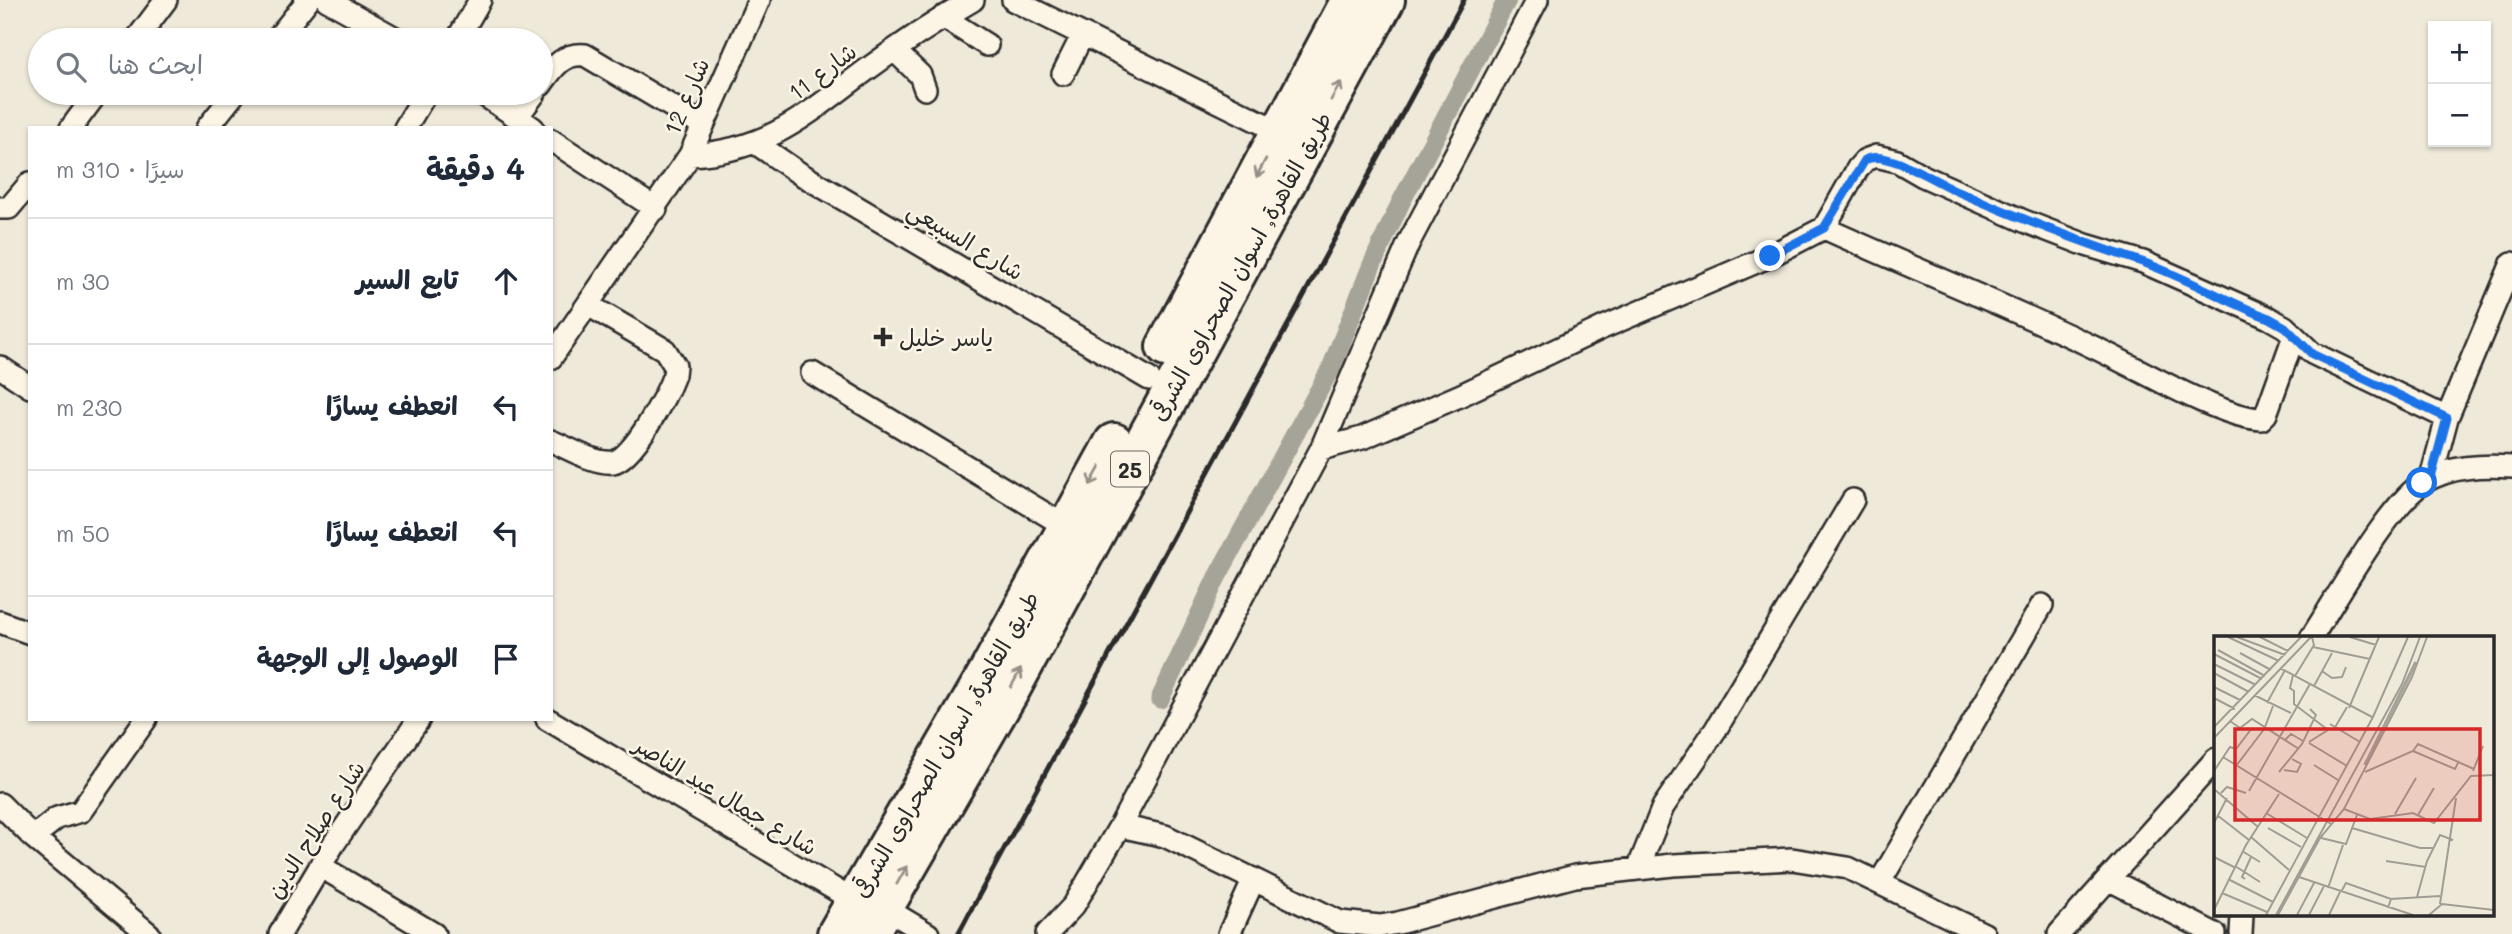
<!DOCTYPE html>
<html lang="ar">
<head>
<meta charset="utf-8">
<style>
	:root { --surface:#fff; --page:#f6f6f7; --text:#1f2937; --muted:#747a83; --line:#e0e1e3 }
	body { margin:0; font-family:Mali,"Playpen Sans Arabic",sans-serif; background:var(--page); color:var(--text); direction:rtl }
	.controls { position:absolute; right:21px; top:21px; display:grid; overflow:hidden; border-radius:0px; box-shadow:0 2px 5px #0004 }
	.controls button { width:63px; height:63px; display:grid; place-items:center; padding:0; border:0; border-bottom:2px solid var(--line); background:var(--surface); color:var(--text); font:35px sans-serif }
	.stop { position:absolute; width:21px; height:21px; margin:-16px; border:5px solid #1a73e8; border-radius:50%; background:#fff }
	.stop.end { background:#1a73e8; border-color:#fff; box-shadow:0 2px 7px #0008 }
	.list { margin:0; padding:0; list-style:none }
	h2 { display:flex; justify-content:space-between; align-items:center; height:91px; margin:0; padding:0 28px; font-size:30px }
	h2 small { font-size:23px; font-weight:400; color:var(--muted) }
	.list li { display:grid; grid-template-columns:46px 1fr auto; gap:21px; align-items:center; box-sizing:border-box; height:126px; padding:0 28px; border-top:2px solid var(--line) }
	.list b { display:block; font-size:26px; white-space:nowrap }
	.list em { font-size:23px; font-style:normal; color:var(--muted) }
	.icon { flex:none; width:38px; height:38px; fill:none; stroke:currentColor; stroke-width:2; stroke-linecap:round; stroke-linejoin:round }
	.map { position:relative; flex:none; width:2512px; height:934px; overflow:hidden; direction:ltr }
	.search { position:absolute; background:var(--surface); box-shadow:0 2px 5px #0004; left:28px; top:28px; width:525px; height:77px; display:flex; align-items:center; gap:18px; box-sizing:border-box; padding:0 24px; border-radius:38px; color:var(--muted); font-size:26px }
	.panel { position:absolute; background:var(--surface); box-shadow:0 2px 5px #0004; left:28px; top:126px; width:525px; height:595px; border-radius:0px; direction:rtl }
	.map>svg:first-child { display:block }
</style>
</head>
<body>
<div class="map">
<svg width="2512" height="934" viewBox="0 0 2512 934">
	<rect width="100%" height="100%" fill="#efe9da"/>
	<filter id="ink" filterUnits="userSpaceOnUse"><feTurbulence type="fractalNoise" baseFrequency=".0143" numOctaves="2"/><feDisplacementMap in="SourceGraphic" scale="14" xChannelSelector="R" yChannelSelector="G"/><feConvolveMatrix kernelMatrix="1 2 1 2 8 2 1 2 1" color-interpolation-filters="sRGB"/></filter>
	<g filter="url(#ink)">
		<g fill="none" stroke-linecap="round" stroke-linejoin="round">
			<!-- canal -->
			<path stroke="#a6a399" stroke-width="19" d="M 1160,699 L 1217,577 L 1331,368 L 1371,267 L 1401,202 L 1507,0"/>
			<!-- street casing -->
			<g stroke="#2b2b2b" stroke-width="26">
				<path id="street" d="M 327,0 L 399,40
					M 1013,0 L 1280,132
					M 943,17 L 987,45
					M 136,40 L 166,0
					M 276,40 L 308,0
					M 457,40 L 480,0
					M 894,50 L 920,75 L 925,89
					M 1063,74 L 1082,36
					M 541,85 C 553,68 562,53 585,55 L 703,125
					M 481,93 L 533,128
					M 517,117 L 535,93
					M 71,128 L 97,93
					M 207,128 L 235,93
					M 405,128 L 426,93
					M 551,140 L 656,209
					M 757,144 L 799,173 L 1149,379
					M 690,155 C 768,151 806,115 865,71 C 900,45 936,21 973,0
					M 0,208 L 9,208 L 30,183
					M 1824,228 C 1912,268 2003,304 2091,346 C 2133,365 2218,417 2261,419 L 2266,414 L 2294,336
					M 551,358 L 690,155 L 759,0
					M 0,367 L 30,387
					M 812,373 L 1067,527
					M 551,441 C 569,448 594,464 613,462 C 633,459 667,394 674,375 L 675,366 L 665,350 L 590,306
					M 1321,449 L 1362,438 L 1459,396 L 1602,328 L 1770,256 L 1824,228 L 1858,168 L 1865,160 L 1876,156 L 1897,161 L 1923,176 L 2024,221 L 2086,245 L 2143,262 L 2269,318 L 2285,327 L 2312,353 L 2447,418
					M 2431,478 L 2447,418 L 2512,263
					M 0,622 L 30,633
					M 2311,638 C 2336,600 2388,505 2424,482 C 2450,466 2482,465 2512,467
					M 547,719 L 878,915 L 898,916 L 928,934
					M 0,804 L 33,837 L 149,934
					M 1120,826 L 1165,836 L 1340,922 L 1380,926 L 1398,923 L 1575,876 L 1673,865 L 1792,859 L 1848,868 L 1984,934
					M 33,837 L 57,818 L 81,811 L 146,719
					M 320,866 L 434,934
					M 1638,869 L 1663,807 L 1716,729 L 1853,500
					M 2108,879 L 2215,934
					M 1880,882 L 2042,605
					M 280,934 L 333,845 L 419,719
					M 1047,934 L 1074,905 L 1120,826 L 1321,449 L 1409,242 L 1537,0
					M 1229,934 L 1254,879
					M 2059,934 L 2216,759
					M 2241,934 L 2242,915"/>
			</g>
			<!-- highway casing -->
			<g stroke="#2b2b2b" stroke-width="44">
				<path id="highway" d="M 1166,347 L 1351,0
					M 837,934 L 988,673 L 1114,443
					M 868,934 L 1011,688 L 1385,0"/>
			</g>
			<!-- street -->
			<use href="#street" stroke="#fcf5e5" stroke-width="21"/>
			<!-- highway -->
			<use href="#highway" stroke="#fcf5e5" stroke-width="38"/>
			<!-- rail -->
			<path stroke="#2b2b2b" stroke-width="5" d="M 958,934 L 1464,0"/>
		</g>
		<!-- one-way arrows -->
		<defs><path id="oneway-shaft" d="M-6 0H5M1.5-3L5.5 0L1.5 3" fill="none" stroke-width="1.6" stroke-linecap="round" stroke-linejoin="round" transform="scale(1.75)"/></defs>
		<g stroke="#949088">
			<use href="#oneway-shaft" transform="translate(1336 91) rotate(-61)"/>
			<use href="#oneway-shaft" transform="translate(1261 168) rotate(118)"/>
			<use href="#oneway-shaft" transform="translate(1095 476) rotate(119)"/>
			<use href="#oneway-shaft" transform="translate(1016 678) rotate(-61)"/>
			<use href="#oneway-shaft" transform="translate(902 875) rotate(-60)"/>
		</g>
	</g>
	<g fill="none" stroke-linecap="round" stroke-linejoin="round" filter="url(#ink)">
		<!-- route -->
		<path stroke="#1a73e8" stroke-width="9" d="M 1770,256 L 1824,228 L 1865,160 C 1885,148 1936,182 1957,191 C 2018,218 2079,241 2142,262 C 2183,276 2227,302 2269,318 L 2285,327 L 2312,354 L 2447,418 L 2431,478 L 2422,483"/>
	</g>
	<!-- markers -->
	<path fill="#2b2b2b" stroke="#fcf5e5" stroke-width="2.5" d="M879.5 326.5h7v7h7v7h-7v7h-7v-7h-7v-7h7z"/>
	<g text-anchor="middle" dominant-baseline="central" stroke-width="5" stroke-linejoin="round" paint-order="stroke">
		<!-- shield labels -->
		<rect fill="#fcf5e5" stroke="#6a6863" stroke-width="2" x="1111" y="451.5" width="38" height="35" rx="5"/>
		<g font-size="21" font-weight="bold" fill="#2b2b2b">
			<text x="1130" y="469">25</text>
		</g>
		<!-- street labels -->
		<g font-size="23" fill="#2b2b2b" stroke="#fcf5e5">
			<text transform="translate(822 71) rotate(-37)">شارع 11</text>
			<text transform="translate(686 96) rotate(-67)">شارع 12</text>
			<text transform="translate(966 240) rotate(31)">شارع السبيعي</text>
			<text transform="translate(1240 266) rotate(-61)">طريق القاهرة, اسوان الصحراوى الشرقى</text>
			<text transform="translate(945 744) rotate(-60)">طريق القاهرة, اسوان الصحراوى الشرقى</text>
			<text transform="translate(726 795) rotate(31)">شارع جمال عبد الناصر</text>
			<text transform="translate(315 829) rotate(-57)">شارع صلاح الدين</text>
		</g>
		<!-- poi labels -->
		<g font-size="23" fill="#2b2b2b" stroke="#fcf5e5" text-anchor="start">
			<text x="899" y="337">ياسر خليل</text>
		</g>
	</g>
	<!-- overview -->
	<g transform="translate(2214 636)">
		<rect width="280" height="280" fill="#efe9da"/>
		<path fill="none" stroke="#a6a399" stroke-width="3.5" d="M 151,129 L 202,26"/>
		<path fill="none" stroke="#a19d94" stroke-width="2" d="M 14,1 L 65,25M 23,1 L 71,19M 46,1 L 74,15M 136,1 L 162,9M 99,11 L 156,23M 4,14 L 51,40M 26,17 L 57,34M 0,18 L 48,43M 0,28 L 42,49M 66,32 L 158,81M 108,35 L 118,42 L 128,41 L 132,31M 0,37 L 35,56M 79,39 L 76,52 L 80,55 L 80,68 L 114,94M 81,40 L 100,9 L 98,1M 100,50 L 118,17M 0,51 L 26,64M 40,59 L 77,77M 0,62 L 21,73M 53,67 L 71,34M 135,72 L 165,1M 16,85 L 26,92 L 38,83 L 85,113M 116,88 L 146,106M 0,91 L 87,1M 51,91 L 59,70M 120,93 L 133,71M 0,102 L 97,1M 71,104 L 77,98 L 89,105M 95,106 L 114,94M 95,107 L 133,130M 199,115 L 241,133 L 245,125M 9,121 L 117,188M 100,129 L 124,144M 22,130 L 51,92M 70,134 L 83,136 L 87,128 L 78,123M 0,135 L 16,111 L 22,113 L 38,92M 259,135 L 269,110M 65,136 L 88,108 L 102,79 L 96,73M 151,136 L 199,115 L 204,108 L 260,133M 0,153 L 44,191M 35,155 L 96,48M 7,157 L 13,151 L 32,157M 130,173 L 156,183 L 199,177 L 220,187 L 257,140 L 280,139M 52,177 L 93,202M 181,178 L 202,142M 3,179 L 35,204M 204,179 L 220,152M 0,187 L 13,162M 54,192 L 87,211M 138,192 L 206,212 L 220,212M 37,201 L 75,234M 107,202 L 132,208 L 143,179M 28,215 L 46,226M 0,221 L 20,231M 172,225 L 212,231M 21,230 L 46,246M 85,241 L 199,279M 14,243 L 59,266M 31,243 L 28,241 L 37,221M 114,252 L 129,209M 127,256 L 132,247 L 177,263M 8,257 L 53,276M 203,261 L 213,225 L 226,199 L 239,204M 226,268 L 242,162M 174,272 L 177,263 L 226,260M 0,274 L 32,209 L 65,158M 52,279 L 159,81 L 194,1M 62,279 L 188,48 L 206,1M 64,279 L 106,202 L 130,173 L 198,41 L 213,1M 83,279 L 100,247M 95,279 L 110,250M 115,279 L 126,256M 215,279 L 228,268 L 280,274"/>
		<path fill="#d62828" fill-opacity="0.15" stroke="#d62828" stroke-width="3.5" d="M 21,93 L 266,93 L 266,184 L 21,184 Z"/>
		<rect width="280" height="280" fill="none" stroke="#2b2b2b" stroke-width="3.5"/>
	</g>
</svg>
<div class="controls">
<button>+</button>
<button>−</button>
</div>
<div class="stop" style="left:2422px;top:483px"></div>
<div class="stop end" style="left:1770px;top:256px"></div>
<div class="search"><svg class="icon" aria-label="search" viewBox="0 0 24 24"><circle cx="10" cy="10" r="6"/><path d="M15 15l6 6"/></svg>ابحث هنا</div>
<section class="panel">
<h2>4 دقيقة<small>سيرًا · 310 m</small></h2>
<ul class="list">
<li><svg class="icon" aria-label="ahead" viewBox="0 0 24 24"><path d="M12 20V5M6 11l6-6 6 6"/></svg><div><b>تابع السير</b></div><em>30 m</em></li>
<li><svg class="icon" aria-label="left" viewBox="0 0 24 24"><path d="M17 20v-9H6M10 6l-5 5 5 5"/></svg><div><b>انعطف يسارًا</b></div><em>230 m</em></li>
<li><svg class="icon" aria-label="left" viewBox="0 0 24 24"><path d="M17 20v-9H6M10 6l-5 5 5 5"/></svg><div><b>انعطف يسارًا</b></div><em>50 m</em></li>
<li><svg class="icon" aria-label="arrive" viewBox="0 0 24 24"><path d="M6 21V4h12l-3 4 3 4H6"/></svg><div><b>الوصول إلى الوجهة</b></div></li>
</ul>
</section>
</div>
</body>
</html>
